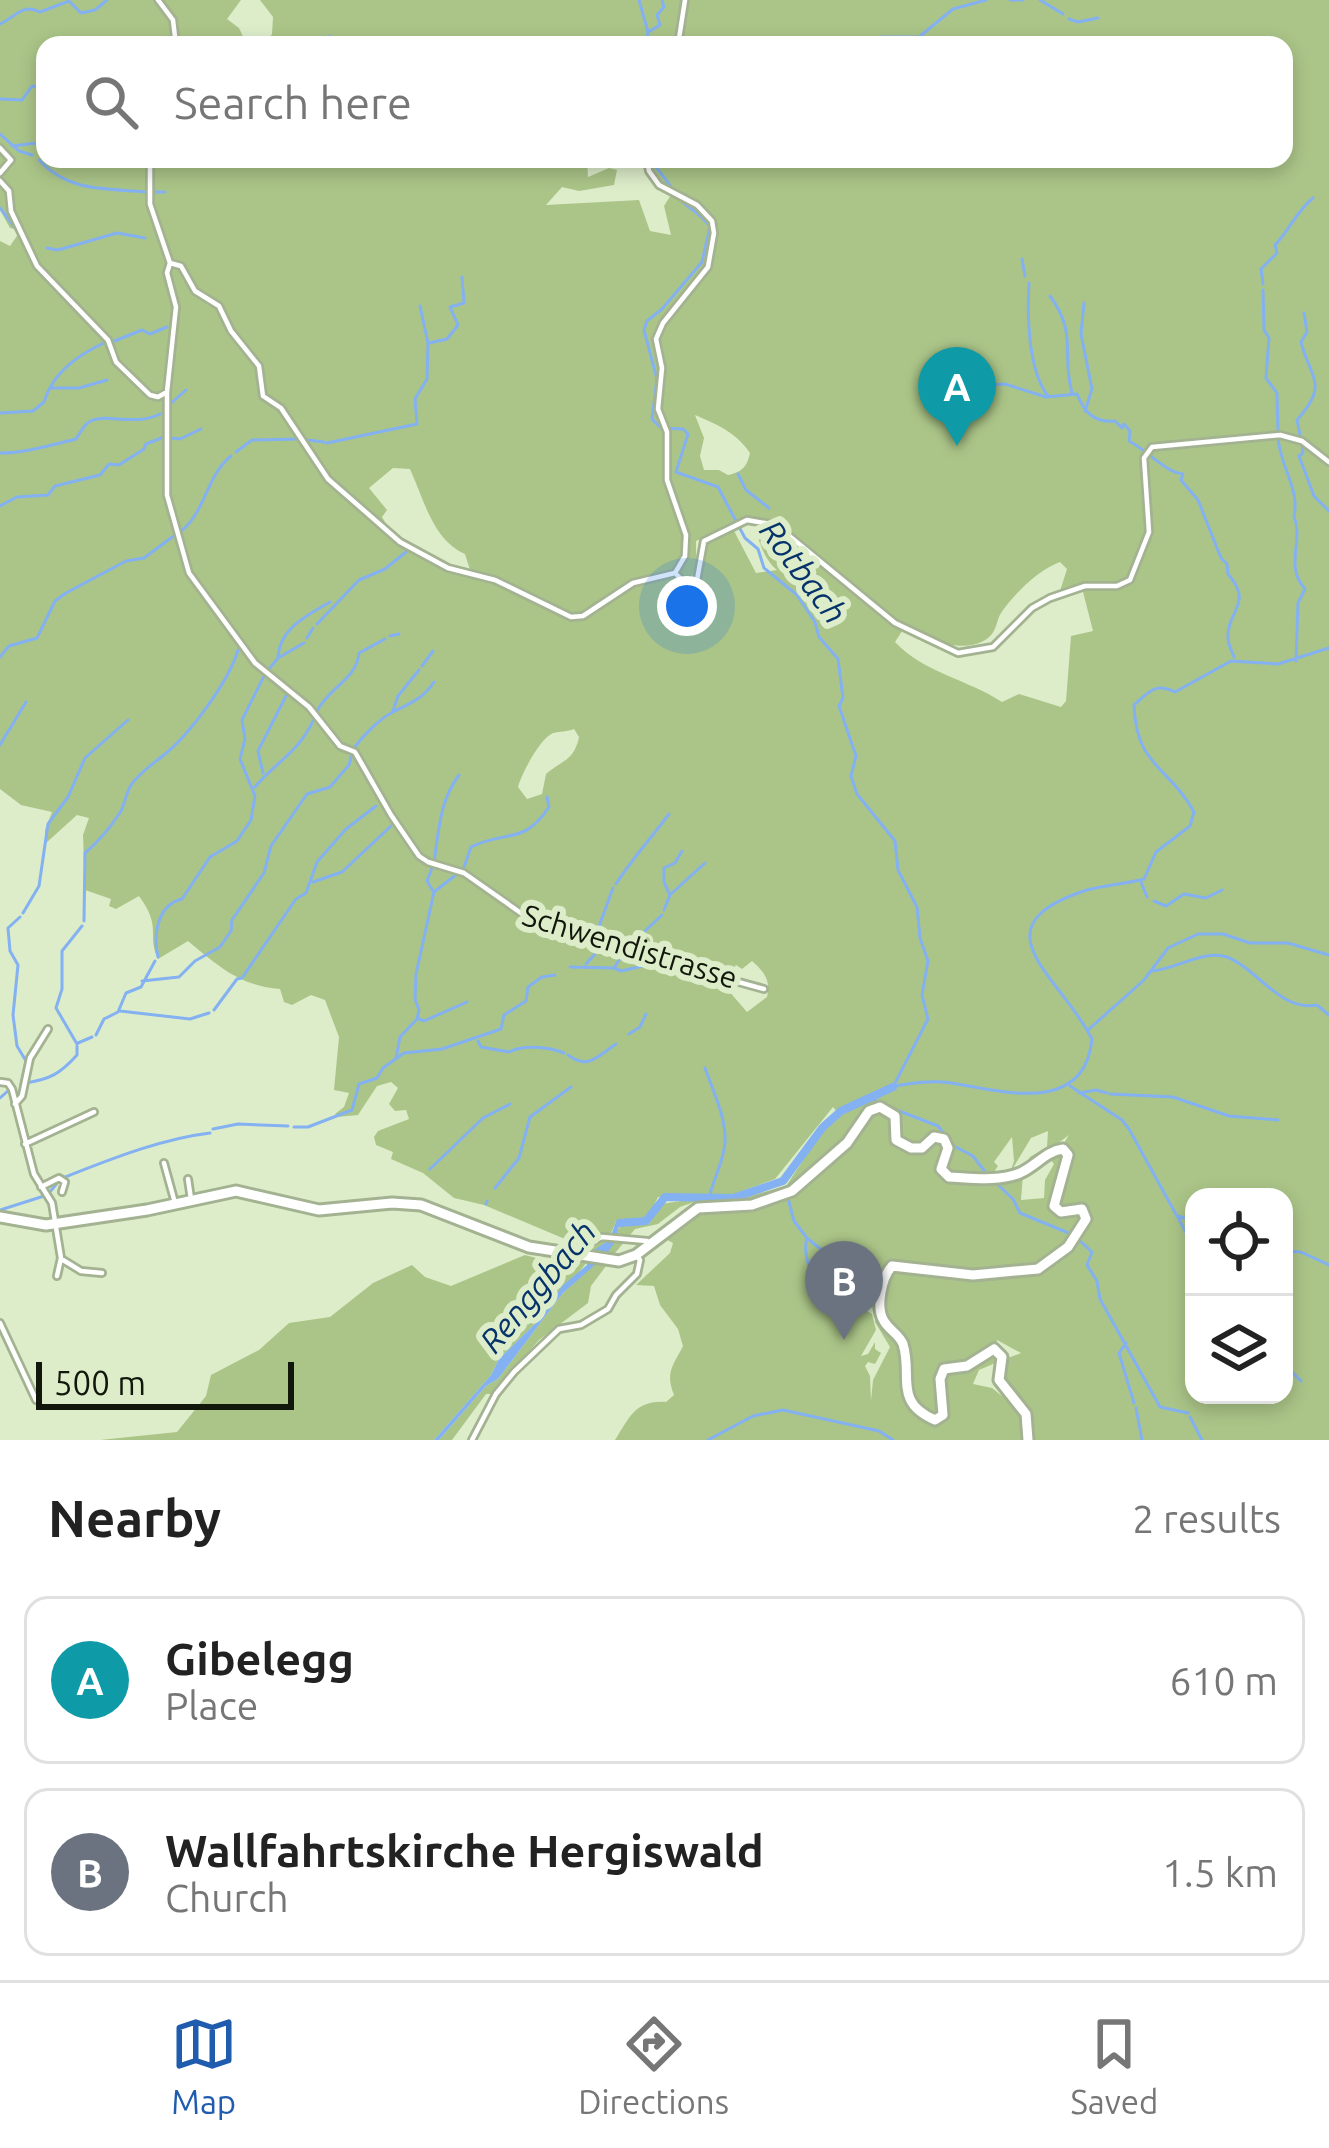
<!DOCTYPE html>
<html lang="en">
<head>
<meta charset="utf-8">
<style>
	:root { --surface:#fff; --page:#f6f6f6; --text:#222; --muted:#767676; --line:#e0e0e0; --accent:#1f5cad }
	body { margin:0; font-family:Ubuntu,sans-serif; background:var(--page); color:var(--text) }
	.controls { position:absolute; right:36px; bottom:36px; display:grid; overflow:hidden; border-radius:24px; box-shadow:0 6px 18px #0003 }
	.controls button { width:108px; height:108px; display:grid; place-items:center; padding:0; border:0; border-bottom:3px solid var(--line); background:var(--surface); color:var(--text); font:60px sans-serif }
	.scale { position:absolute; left:36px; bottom:30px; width:258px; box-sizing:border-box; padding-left:12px; border:6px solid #12170b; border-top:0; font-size:33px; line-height:42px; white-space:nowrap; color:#12170b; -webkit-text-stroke:9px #ddedca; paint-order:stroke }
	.you { position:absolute; left:687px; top:606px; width:42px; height:42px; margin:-30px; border:9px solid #fff; border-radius:50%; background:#1a73e8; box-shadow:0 0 0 18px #1a73e833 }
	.badge { display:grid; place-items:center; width:78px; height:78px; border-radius:50%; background:var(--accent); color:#fff; font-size:39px; font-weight:700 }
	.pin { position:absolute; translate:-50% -99px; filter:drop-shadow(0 3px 6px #0008) }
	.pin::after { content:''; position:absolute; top:63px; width:42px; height:36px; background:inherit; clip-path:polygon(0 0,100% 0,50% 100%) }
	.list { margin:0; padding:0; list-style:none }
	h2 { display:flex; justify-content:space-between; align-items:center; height:156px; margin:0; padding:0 48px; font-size:51px }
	h2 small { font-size:39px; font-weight:400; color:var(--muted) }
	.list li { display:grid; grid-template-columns:78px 1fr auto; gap:36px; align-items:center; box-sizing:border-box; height:168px; margin:0 24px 24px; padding:0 24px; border:3px solid var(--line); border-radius:24px }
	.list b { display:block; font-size:45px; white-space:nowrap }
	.list p { margin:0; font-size:39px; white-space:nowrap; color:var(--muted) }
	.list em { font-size:39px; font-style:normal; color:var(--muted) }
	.icon { flex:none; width:66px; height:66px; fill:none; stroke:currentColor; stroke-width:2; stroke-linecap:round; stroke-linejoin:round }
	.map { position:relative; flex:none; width:1329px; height:1440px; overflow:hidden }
	.search { position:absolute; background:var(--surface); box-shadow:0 6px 18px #0003; left:36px; right:36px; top:36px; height:132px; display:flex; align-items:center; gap:30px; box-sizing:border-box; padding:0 42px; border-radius:24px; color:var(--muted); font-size:45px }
	.sheet { height:540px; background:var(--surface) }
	nav { display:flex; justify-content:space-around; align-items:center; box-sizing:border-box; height:168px; border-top:3px solid var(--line); background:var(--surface); font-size:33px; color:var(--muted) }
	nav a { display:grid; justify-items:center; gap:6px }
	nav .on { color:var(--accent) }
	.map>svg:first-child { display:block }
</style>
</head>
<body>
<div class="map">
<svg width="1329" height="1440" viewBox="0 0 1329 1440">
	<rect width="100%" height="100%" fill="#ddedca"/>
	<!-- green -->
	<path fill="#abc588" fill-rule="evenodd" d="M 0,0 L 241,0 L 227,19 L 239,28 L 247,45 L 45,45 L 45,159 L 587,159 L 588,177 L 609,168 L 617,170 L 614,185 L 579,191 L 562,187 L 546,205 L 639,200 L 650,231 L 671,235 L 664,206 L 674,190 L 656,179 L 641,159 L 1284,159 L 1284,45 L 265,45 L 272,34 L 273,17 L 260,0 L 1329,0 L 1329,1440 L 1030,1440 L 1028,1416 L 999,1373 L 1005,1359 L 1021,1353 L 997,1340 L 997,1347 L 987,1349 L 969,1364 L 942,1368 L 939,1379 L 943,1412 L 938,1418 L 931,1417 L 908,1391 L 903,1341 L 883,1314 L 885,1281 L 879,1298 L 861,1298 L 858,1305 L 872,1314 L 876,1330 L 861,1356 L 868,1354 L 875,1342 L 875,1349 L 881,1353 L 875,1364 L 868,1362 L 865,1366 L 870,1376 L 871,1401 L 873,1380 L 890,1347 L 875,1322 L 877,1315 L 901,1344 L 906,1395 L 930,1420 L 945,1419 L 944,1371 L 966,1368 L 989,1351 L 998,1352 L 1000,1361 L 979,1370 L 973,1384 L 992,1388 L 1002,1396 L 1006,1391 L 1010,1394 L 1027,1419 L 1027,1440 L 615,1440 C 630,1417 635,1400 666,1402 L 674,1395 C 665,1372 673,1366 683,1346 L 678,1329 L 660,1305 L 654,1286 L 636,1285 L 670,1253 L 673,1243 L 662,1237 L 708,1207 L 753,1207 L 790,1195 L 848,1145 L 868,1115 L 877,1109 L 892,1114 L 893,1137 L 914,1151 L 924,1149 L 934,1138 L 943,1140 L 946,1151 L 939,1169 L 945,1177 L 992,1181 L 1023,1174 L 1021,1200 L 1044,1198 L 1045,1180 L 1054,1164 L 1048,1156 L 1056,1150 L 1064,1152 L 1067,1159 L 1056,1182 L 1052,1205 L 1062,1217 L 1077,1207 L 1062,1211 L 1055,1204 L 1058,1187 L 1069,1161 L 1062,1146 L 1069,1135 L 1022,1170 L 1030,1157 L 1047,1147 L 1048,1131 L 1031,1138 L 1010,1173 L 1014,1161 L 1012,1137 L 994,1162 L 998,1166 L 993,1173 L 950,1176 L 942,1167 L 950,1146 L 945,1138 L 934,1135 L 919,1147 L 896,1136 L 894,1112 L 881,1103 L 870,1105 L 847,1141 L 791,1190 L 745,1204 L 694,1202 L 680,1207 L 658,1224 L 635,1229 L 611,1258 L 605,1256 L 621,1224 L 649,1224 L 661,1204 L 701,1198 L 734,1200 L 786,1186 L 826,1126 L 840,1116 L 833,1107 L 775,1179 L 734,1194 L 658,1197 L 647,1219 L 616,1222 C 606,1244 601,1255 575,1251 L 578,1246 L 572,1242 L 484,1205 L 454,1198 L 423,1173 L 391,1159 L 393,1152 L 376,1145 L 374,1137 L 378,1131 L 409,1119 L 406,1110 L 395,1111 L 389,1104 L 398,1088 L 391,1082 L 377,1086 L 358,1115 L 337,1117 L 335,1114 L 344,1107 L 349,1093 L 334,1090 L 339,1037 L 325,1000 L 311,995 L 292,1005 L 284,1002 L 280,989 C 240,986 218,966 188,941 L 158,959 C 146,934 163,929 139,896 L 116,909 L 109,906 L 111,899 L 85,890 L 83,835 L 89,818 L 77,815 L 46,843 L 45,830 L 52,812 L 21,805 L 0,789 L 0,241 L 10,246 L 19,233 L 26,240 L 20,230 L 10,228 L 0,210 ZM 695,415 C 717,425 735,431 750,453 C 747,467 742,472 728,475 L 719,470 L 704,470 L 700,456 L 704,438 ZM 393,468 L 410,469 C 424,500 433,540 465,554 L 471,573 L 451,570 L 403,545 L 393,536 L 382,517 L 387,510 L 369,488 ZM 747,518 L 760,519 L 754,521 C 757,537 764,560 777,570 L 756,573 L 732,527 L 702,545 L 701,574 L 690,597 L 680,594 L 682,584 L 696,572 L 696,541 ZM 1060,562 L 1067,569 L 1060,591 L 1081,584 L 1093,631 L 1071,636 L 1066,701 L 1061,707 L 1019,694 L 1002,702 C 967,679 924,673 895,642 L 906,625 C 926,639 964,656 988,638 C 997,631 996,621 1001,613 C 1015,593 1038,570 1060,562 ZM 574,729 L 579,737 C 574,761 562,760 546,774 L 542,794 L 527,799 L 518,787 C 521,775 540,738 553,733 C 560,731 567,732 574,729 ZM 752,961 C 764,972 771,980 767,997 L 747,1012 L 715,975 L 736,978 L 731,972 L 736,965 L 742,969 ZM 1194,1197 L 1284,1197 L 1284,1395 L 1194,1395 Z
		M 556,1254 L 588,1261 L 542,1317 L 499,1359 L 491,1375 L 434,1440 L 100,1440 L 177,1432 L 206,1396 L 211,1375 L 259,1350 L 289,1323 L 330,1317 L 373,1283 L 412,1265 L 425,1277 L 451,1286 L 525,1255 L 551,1262 Z
		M 599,1260 L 609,1262 L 591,1286 L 588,1303 L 539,1340 L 491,1394 L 486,1394 L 452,1440 L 439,1440 L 486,1386 L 498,1379 L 563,1293 Z"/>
	<!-- water -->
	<path fill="#83b1f1" d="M 627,1218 L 628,1223 L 619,1226 L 615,1242 L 605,1256 L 563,1293 L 498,1379 L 486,1386 L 439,1440 L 434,1440 L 491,1375 L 499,1359 L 542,1317 L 562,1286 L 587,1265 L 585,1256 L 609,1240 L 616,1222 Z"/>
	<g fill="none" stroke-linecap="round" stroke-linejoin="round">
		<!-- stream -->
		<path stroke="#83b1f1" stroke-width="3" d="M 639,0 L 648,32 L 646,45
			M 1010,0 L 1023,0
			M 1040,0 L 1063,14
			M 70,2 L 81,13 L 95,10 L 107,0
			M 1069,19 L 1078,22 L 1098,18
			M 0,24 C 16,17 22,3 40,12 L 69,1
			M 650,31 L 660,25 L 657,15 L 664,7 L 662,0
			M 322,45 L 330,36
			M 846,45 L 882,37 L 919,37 L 953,9 L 986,0
			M 0,99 L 22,100 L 32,86 L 45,89
			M 0,134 L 19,151 L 32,155
			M 12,146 L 45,142
			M 379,159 L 390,165
			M 39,160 C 69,193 107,188 147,192
			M 651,162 C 662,173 670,185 678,197 C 687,208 701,213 710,227 L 702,262 L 662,309 L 647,321 L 644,330 L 657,379 L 652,419 L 661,428 L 683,429 L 688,434 L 676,472 L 718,487 L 745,538 L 758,549 L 764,568 L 797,595 L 815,622 L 819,637 L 838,659 L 843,698 L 839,706 L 856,756 L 851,776 L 857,794 L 895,841 L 898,870 L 917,907 L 920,938 L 928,961 L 922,995 L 928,1019 L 893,1087
			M 153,192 L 165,192
			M 0,208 L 16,229
			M 47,248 L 58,250 L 117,233 L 145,238
			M 1022,259 L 1025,276
			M 1029,283 C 1027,316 1028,370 1048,396
			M 1263,284 L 1261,269 L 1277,253 L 1275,245 C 1290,229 1296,212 1313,198
			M 1263,290 L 1264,330 L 1269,338 L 1266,378 L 1277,393 L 1278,432
			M 1050,296 C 1078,334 1061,353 1072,393
			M 1084,303 L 1081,334 L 1092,389 L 1085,411
			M 112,342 L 142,330 L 150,334 L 167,327
			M 429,343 L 447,339 L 458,325 L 450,307 L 464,303 L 462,277
			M 953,387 L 1005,384 L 1046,397 L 1077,394 C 1084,412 1094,423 1115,421 L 1122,428 L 1124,424 L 1130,431 L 1129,441 C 1148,451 1165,472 1183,474 L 1181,480 L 1198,500 L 1221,558 L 1227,564 L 1228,574 C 1254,604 1227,610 1228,638 C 1228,645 1232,651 1234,657
			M 52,388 L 79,388 L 107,380
			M 169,405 L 186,390
			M 0,413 L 33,411 L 44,402 C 53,371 80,354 106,342
			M 171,438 L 180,439 L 201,429
			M 1278,438 C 1280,466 1300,489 1294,516 C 1304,542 1284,565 1305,589 L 1298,603 L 1296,661
			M 307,440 L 324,442
			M 1301,440 L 1297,420 C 1329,384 1311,380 1301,342 L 1307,332 L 1304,313
			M 327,443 L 417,424 L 415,399 L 427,379 L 428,343 L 420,306
			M 1302,444 L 1303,453 L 1299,456 L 1314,496 L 1329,511
			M 236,452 L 252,440 L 298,439
			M 0,453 C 25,453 51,445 76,439 C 80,433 83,426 89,422 C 103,412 135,427 160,414
			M 738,474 L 746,490 L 769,508
			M 0,506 L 17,497 L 48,495 L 55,486 L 100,475 L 109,464 L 119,465 L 144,449 L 146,444 L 164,437
			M 180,532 C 206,512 206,476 231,456
			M 317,624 L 359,580 L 385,569 L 406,552
			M 390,636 L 399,634
			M 307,638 L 313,628
			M 0,657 L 9,646 L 37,638 L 55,601 L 66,593 L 126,561 L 144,558 L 175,535
			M 278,658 C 279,628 308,615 330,602
			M 422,666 L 433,651
			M 269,669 L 278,658 L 304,643
			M 317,711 C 328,688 357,679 359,653 L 385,639
			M 393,711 L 398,696 L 419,670
			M 0,745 L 26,702
			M 354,748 C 363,736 379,719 393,712 C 409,704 424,698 434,682
			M 263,773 L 258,751 L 287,694
			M 255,787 C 277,761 299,752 314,719
			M 434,862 C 439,831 439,802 459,775
			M 432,868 L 427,881 L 433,891
			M 463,870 L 471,847 C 508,829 523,846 549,807 L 547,797
			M 313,882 L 342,872 L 391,826
			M 1141,882 L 1147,897
			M 616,884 C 632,859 652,837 669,814
			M 671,894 L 705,863
			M 1154,901 L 1166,906 L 1184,894 L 1206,898 L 1222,890
			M 664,910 L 670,895 L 664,882 L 664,868 L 675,863 L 682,851
			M 23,913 L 39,886 L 48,824 L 68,797 L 85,758 L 128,720
			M 20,917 L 8,928 L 10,951 L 18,965 L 13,1015 L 17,1046 L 26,1061 L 21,1084
			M 84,921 L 85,853 C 99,841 111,827 121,811 C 125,803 126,793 131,785 C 140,772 153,764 165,754 C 190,734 229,681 238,650
			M 598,929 L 613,888
			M 631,944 L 662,915
			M 158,957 C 153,935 157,905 182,899 L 210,857 L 237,841 L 251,820 L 255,796 L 240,759 L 245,739 L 242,720 L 264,676
			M 586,964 L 595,954 L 596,935
			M 570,967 L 614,968 L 626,949
			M 614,968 L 621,971 L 656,963
			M 1151,971 C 1174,970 1205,949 1227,957 C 1258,969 1280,1012 1317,1005 L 1329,1015
			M 142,981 L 179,977 L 195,961 L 220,947 L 231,931 L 232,920 L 264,873 L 271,846 L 307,794 L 330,787 L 349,765 L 352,754
			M 214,1010 L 237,979 L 242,978 L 296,899 L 306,893 L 317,862 L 346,829 L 376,806
			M 120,1011 L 190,1019 L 209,1013
			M 419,1019 L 424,1021 L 467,1002
			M 1088,1030 L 1144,980 L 1168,948 L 1198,934 L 1223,934 L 1250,943 L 1288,943 L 1329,955
			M 629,1034 L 640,1027 L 646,1014
			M 96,1035 L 104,1019 L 118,1012 L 126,993 L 141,987 L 155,961
			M 478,1041 L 481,1047 L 509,1052 C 523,1044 549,1047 564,1053
			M 78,1043 L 92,1037
			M 77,1044 L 56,1008 L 62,989 L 62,951 L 82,926
			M 568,1055 C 588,1070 597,1057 616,1044
			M 396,1058 L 400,1037 L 417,1019 L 419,1010 L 415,999 L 416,974 L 434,892 L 457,874
			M 705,1068 C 713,1091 726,1117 725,1141 C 725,1158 713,1180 709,1198
			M 26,1083 C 50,1079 60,1074 77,1055 L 77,1046
			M 894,1086 C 913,1083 932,1080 951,1083 C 1001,1091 1085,1116 1092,1039 C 1059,974 973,927 1087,890 C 1106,885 1125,884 1144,879 L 1156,852 L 1190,826 L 1194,812 C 1169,766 1136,767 1134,705 C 1149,692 1155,682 1175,692 L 1231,661 L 1278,664 L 1329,648
			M 1070,1086 L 1122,1120 L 1129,1129 L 1194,1247
			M 1079,1093 L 1096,1090 L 1107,1093
			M 1110,1094 L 1173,1097 L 1229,1116 L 1278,1120
			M 869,1097 L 880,1103
			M 0,1098 L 9,1090
			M 889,1107 L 938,1126 L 954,1146 L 973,1156 L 986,1173
			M 294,1127 L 308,1127 L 352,1110 L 359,1084 L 377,1078 L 383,1068 L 404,1053 L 442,1049 L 501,1029 L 504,1015 L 526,1001 L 528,987 L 542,977 L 555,975
			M 213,1129 L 238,1124 L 288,1126
			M 430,1169 L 483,1118 L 510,1104
			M 65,1177 C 109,1160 160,1139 210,1133
			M 994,1181 L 1013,1199 L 1020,1213 L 1071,1234
			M 495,1188 L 519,1158 L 530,1117 L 571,1087
			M 49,1193 L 58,1182
			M 788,1198 L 794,1221 L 807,1238 C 800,1262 822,1293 838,1312
			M 486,1204 L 487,1201
			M 0,1210 L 44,1196
			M 1178,1216 L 1194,1221
			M 807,1238 L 835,1261 L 844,1264 L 849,1274 L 862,1279 L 874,1291
			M 1079,1240 L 1092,1252 L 1087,1265 L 1097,1281 L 1100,1299 L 1160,1407 L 1188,1413
			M 1284,1251 L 1301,1252 L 1329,1265
			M 840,1315 L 848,1323
			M 1126,1343 L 1119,1353 L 1134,1403
			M 1284,1364 L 1301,1381
			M 1136,1408 L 1142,1440
			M 1190,1417 L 1202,1440
			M 708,1440 L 753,1416 L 783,1410 L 879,1431 L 893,1440"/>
		<!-- river -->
		<path stroke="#83b1f1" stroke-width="8" d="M 620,1223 L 646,1221 L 665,1197 L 733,1198 L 783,1181 L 823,1127 L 841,1111 L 893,1087"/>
		<!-- street casing -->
		<g stroke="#a3b291" stroke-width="10">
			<path id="street" d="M 158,0 L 173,20 L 176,45
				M 678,45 L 685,0
				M 0,148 L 11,160 L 0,173
				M 150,159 L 150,204 L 170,263 L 167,273 L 176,307 L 167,392 L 167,495 L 189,573 L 255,663 L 309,707 L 340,746 L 355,752 L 391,815 L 419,856 L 428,862 L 464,873 L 528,918 L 576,932 L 600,932 L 652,958 L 764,989
				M 0,181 L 9,191 L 11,211 L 37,266 L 108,340 L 116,362 L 150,395 L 158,397 L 167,392
				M 170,263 L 181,266 L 195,291 L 219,306 L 231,331 L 259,366 L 263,396 L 281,408 L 328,479 L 400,542 L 448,568 L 495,580 L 571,617 L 583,616 L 633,583 L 675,573 L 685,556 L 686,535 L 667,480 L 667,432 L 658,409 L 662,368 L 656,339 L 663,323 L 708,267 L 714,233 L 712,221 L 697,205 L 659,185 L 649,171 L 647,159
				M 677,575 L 683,581 L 697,580 L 704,541 L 747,520 L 776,525 L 895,623 L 958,653 L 993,647 L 1032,608 L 1050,598 L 1085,586 L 1117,586 L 1130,580 L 1149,532 L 1144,458 L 1152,447 L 1280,435 L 1302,441 L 1329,462
				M 0,1082 L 8,1083 L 12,1089 L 34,1174 L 52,1203 L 61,1258 L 57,1276
				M 15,1104 L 22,1096 L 30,1058 L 48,1029
				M 25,1144 L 94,1112
				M 164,1163 L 175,1203
				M 188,1179 L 191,1199
				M 41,1187 L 59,1178 L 65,1182 L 62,1192
				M 572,1250 L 602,1237 L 647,1241
				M 63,1260 L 81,1271 L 102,1273
				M 0,1323 L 36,1400
				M 472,1440 L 496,1394 L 514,1372 L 559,1329 L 581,1325 L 608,1309 L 616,1295 L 637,1274 L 640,1260 L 636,1255"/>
		</g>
		<!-- secondary casing -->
		<g stroke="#a3b291" stroke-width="15">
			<path id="secondary" d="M 0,1217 L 46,1225 L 147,1210 L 236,1191 L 319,1210 L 392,1203 L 421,1205 L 529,1247 L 619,1261 L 636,1255 L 698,1208 L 752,1205 L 792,1191 L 847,1143 L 869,1111 L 880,1107 L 895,1116 L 896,1140 L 911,1148 L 922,1148 L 934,1137 L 944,1139 L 948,1148 L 941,1169 L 949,1177 C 972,1178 998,1182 1020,1173 C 1036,1166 1046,1151 1063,1149 L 1068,1155 L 1054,1206 L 1061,1212 L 1082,1209 L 1086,1219 L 1068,1247 L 1038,1269 L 973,1275 L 892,1266 C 882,1277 875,1307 884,1321 C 889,1330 899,1334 903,1344 C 913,1376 893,1402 935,1420 L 943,1415 L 940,1379 L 944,1369 L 967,1366 L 994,1349 L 1002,1357 L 999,1380 L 1026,1414 L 1028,1440"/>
		</g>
		<!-- street -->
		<use href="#street" stroke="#fff" stroke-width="4.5"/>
		<!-- secondary -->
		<use href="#secondary" stroke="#fff" stroke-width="9"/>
	</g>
	<g text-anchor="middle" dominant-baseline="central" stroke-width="12" stroke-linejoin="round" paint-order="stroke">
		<!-- street labels -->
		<g font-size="30" fill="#12170b" stroke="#ddedca">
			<text transform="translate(630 946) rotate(17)">Schwendistrasse</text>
		</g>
		<!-- water labels -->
		<g font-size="33" font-style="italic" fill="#07336b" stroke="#ddedca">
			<text transform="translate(804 571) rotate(53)">Rotbach</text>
			<text transform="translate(537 1286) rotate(-50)">Renggbach</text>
		</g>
	</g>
</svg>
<div class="controls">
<button><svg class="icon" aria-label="locate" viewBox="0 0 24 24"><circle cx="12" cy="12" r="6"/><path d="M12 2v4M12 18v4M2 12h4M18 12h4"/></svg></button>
<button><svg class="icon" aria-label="layers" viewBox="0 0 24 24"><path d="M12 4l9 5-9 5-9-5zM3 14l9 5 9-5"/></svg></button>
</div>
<div class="scale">500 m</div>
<div class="you"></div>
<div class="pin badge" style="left:957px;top:446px;background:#0f9aa8">A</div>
<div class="pin badge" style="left:844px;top:1340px;background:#6b7280">B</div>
<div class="search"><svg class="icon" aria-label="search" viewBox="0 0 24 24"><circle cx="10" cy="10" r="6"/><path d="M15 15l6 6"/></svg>Search here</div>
</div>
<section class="sheet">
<h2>Nearby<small>2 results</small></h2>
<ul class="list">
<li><span class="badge" style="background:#0f9aa8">A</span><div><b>Gibelegg</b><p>Place</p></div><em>610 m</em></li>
<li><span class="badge" style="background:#6b7280">B</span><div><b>Wallfahrtskirche Hergiswald</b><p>Church</p></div><em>1.5 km</em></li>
</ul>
</section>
<nav>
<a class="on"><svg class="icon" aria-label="map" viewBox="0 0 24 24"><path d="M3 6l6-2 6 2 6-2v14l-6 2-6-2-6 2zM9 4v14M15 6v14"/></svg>Map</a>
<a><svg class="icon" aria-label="directions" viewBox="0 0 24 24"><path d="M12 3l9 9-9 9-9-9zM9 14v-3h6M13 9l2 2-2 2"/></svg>Directions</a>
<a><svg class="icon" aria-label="saved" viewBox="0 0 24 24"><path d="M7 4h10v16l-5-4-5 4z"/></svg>Saved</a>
</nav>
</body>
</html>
